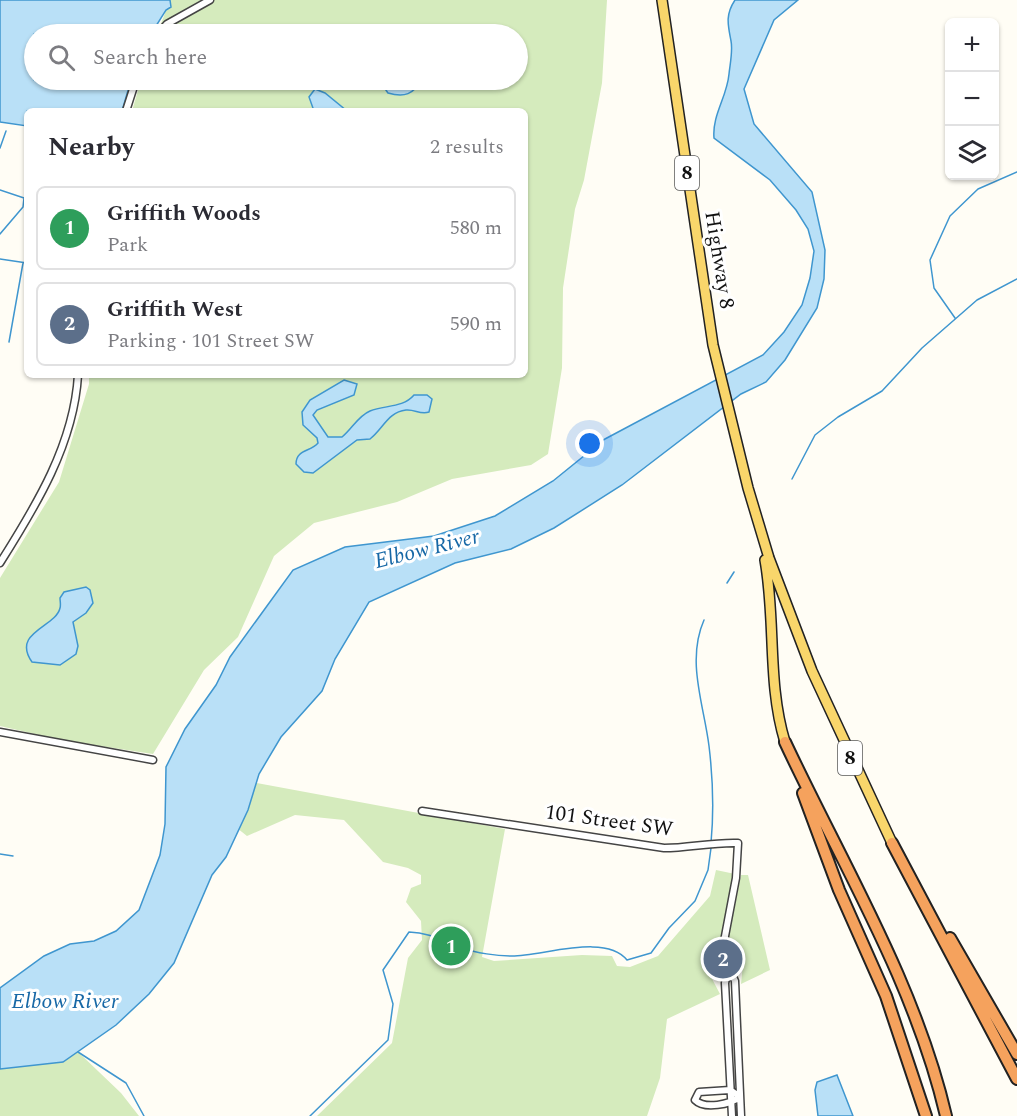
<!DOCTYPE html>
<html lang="en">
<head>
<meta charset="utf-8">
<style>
	:root { --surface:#fff; --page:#f2f2f3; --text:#2b2b33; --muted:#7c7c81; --line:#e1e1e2; --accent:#1a73e8 }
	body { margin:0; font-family:Spectral,serif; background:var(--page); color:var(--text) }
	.controls { position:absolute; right:18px; top:18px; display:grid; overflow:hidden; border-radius:9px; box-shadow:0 2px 4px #0004 }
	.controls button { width:54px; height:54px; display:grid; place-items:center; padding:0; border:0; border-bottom:2px solid var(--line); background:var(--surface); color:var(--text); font:30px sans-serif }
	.you { position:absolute; left:590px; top:444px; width:21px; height:21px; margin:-15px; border:4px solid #fff; border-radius:50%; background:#1a73e8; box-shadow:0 0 0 9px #1a73e833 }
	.badge { display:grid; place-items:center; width:39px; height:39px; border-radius:50%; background:var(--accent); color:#fff; font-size:20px; font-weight:700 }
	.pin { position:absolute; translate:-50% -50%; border:3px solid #fff; box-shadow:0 2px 6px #0006 }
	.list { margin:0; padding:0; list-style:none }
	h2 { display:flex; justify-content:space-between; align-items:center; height:78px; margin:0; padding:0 24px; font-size:26px }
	h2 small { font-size:20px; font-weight:400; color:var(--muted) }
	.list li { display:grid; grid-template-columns:39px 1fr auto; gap:18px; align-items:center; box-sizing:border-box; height:84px; margin:0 12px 12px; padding:0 12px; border:2px solid var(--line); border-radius:9px }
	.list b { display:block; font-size:22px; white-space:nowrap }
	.list p { margin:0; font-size:20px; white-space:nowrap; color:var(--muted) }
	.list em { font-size:20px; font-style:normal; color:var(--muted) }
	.icon { flex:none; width:33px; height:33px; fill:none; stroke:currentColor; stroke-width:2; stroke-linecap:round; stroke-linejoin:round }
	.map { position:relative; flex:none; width:1017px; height:1116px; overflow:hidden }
	.search { position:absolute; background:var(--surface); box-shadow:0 2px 4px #0004; left:24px; top:24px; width:504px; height:66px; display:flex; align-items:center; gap:15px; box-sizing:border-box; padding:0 21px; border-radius:33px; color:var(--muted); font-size:22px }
	.panel { position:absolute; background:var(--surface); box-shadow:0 2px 4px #0004; left:24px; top:108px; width:504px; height:270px; border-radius:9px }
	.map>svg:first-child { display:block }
</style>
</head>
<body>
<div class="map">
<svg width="1017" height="1116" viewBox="0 0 1017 1116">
	<rect width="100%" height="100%" fill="#fffdf5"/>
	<!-- green -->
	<path fill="#d5ebbd" d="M 170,0 L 607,0 L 602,83 L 584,180 L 575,209 L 563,288 L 562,368 L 548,454 L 531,465 L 452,479 L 397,502 L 314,523 L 274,556 L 238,637 L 204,670 L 153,754 L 61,740 L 0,726 L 0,578 L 59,482 L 89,384 L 89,375 L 525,375 L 525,111 L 132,111 L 141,80 L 518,80 L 518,34 L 157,34 Z
		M 235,779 L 505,829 L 482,957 L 494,961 L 582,955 L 612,956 L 617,966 L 630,967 L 658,956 L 710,896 L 716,870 L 735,874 L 719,956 L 710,966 L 710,975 L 720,994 L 667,1019 L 660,1078 L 647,1116 L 317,1116 L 392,1043 L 408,958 L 422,940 L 421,921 L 406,902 L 411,888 L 421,884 L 421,875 L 408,868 L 383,862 L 344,820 L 295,815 L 247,836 L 232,824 Z
		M 741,875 L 748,875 L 770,970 L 741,984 L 743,964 L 726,951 Z
		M 0,1015 L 53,1028 L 121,1093 L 139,1116 L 0,1116 Z"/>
	<!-- water -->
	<path fill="#b9e0f7" stroke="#3f96cf" stroke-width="1.5" d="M 0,0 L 170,0 L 171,7 L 166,10 L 151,34 L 34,34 L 34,80 L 131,80 L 122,111 L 27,111 L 27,126 L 0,122 Z
		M 735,0 L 798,0 L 774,20 L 744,89 L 754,124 L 812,192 L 825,250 L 824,279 L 817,308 L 785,360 L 766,382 L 741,394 L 622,485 L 554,528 L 511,549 L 455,563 L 369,602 L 335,659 L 322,691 L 281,737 L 259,774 L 248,810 L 226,857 L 212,875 L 174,963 L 149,994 L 116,1025 L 63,1062 L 0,1069 L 0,988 L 44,956 L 70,944 L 94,941 L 116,931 L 139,910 L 160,855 L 165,824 L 166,767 L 185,729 L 216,685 L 230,657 L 293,570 L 345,547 L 434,536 L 495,516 L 553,481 L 605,439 L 763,355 L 784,332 L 802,305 L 810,278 L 814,251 L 808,229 L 796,210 L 770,180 L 714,138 C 712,115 727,97 729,74 C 730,64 733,51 731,41 C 728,25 725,15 735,0 Z
		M 379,80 L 422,80 C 413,94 405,98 388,93 Z
		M 315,89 L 325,93 L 347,111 L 314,111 L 309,97 Z
		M 344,380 L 357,384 L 354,395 L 317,410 L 313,415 L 328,437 L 342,437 C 352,429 358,416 370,411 C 385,405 403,408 414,395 L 427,395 L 432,399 L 429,412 C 420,415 415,409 406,410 C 388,412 383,429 370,439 L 357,440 L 313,473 L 304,472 L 296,464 C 296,449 311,452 318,443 L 317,438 L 303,425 L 302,412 L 310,400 Z
		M 86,587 L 90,590 L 93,603 L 86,613 L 73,622 L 78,646 L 76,654 L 60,665 L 32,662 C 11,632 56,627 60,608 C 61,605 60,601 60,598 L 64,592 Z
		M 837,1075 L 853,1116 L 818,1116 L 815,1090 L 817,1082 Z"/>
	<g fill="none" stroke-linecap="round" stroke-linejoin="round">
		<!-- stream -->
		<path stroke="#3f96cf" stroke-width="1.5" d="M 0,148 L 6,131
			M 0,190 L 24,198 L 23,207 L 0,234
			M 0,259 L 27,263
			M 955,318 L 934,288 L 930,260 L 950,216 L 978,189 L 1017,172
			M 9,342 L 23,263
			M 792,479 L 815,435 L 838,417 L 882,391 L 922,348 L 977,300 L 1017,279
			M 727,583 L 734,572
			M 704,620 C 686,661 704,705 709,746 C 713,779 714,811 711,843
			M 0,854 L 13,856
			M 78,1052 L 126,1083 L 144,1116
			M 310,1116 L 388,1040 L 393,1004 L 383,970 L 409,932 C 431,933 442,941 462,948 C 476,953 497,956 512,956 C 543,956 606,933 627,960 L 651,953 L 669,928 L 695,901 L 708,870 L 711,848"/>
		<!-- minor casing -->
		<g stroke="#444" stroke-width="9">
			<path id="minor" d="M 158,34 L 167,24 L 210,0
				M 126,111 L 136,80
				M 0,563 C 36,506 74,444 78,375
				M 0,732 L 153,760
				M 422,811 L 664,848 C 689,848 712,842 738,843 L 736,878 L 722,952 L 735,981 L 741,1116
				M 728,969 L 725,983 L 732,1116
				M 730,1090 L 740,1097 C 730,1104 705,1110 695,1100 L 699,1092 Z"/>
		</g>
		<!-- primary casing -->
		<g stroke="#222" stroke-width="12">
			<path id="primary" d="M 662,0 L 713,345 L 748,488 L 769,558 L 812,671 L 892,843
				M 765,560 C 776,621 767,683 785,742"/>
		</g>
		<!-- motorway casing -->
		<g stroke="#222" stroke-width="14">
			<path id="motorway" d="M 785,742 C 842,864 915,983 946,1116
				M 803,793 L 839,890 L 886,996 L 926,1116
				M 892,843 L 1017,1079
				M 950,938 L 1017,1054"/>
		</g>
		<!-- minor -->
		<use href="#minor" stroke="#fff" stroke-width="6"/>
		<!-- primary -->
		<use href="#primary" stroke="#f9d66b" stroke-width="9"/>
		<!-- motorway -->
		<use href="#motorway" stroke="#f5a25d" stroke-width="10"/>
	</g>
	<g text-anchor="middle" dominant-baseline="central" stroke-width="6" stroke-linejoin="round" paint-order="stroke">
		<!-- shield labels -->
		<g fill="#fff" stroke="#585858" stroke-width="1.5">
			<rect x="675" y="156" width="24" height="34" rx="4.5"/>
			<rect x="838" y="741" width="24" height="34" rx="4.5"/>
		</g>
		<g font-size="20" font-weight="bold" fill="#111">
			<text x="687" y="173">8</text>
			<text x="850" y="758">8</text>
		</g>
		<!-- street labels -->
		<g font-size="21" fill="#111" stroke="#fff">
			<text transform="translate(719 260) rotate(81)">Highway 8</text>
			<text transform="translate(609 821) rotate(8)">101 Street SW</text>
		</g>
		<!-- water labels -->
		<g font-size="22" font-style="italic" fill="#1768a6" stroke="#fff">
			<text transform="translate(427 549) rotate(-14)">Elbow River</text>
			<text x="65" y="1001">Elbow River</text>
		</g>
	</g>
</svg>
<div class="controls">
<button>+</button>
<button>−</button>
<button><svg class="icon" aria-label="layers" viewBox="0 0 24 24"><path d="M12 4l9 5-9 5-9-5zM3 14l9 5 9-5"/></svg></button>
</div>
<div class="you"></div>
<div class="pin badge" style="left:451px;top:946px;background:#2e9e5b">1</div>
<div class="pin badge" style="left:723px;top:959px;background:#5c6f8a">2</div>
<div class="search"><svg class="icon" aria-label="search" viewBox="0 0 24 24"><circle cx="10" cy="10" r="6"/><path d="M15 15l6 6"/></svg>Search here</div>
<section class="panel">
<h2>Nearby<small>2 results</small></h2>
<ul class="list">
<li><span class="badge" style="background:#2e9e5b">1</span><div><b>Griffith Woods</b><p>Park</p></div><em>580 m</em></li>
<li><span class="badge" style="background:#5c6f8a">2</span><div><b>Griffith West</b><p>Parking · 101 Street SW</p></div><em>590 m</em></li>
</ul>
</section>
</div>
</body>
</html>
